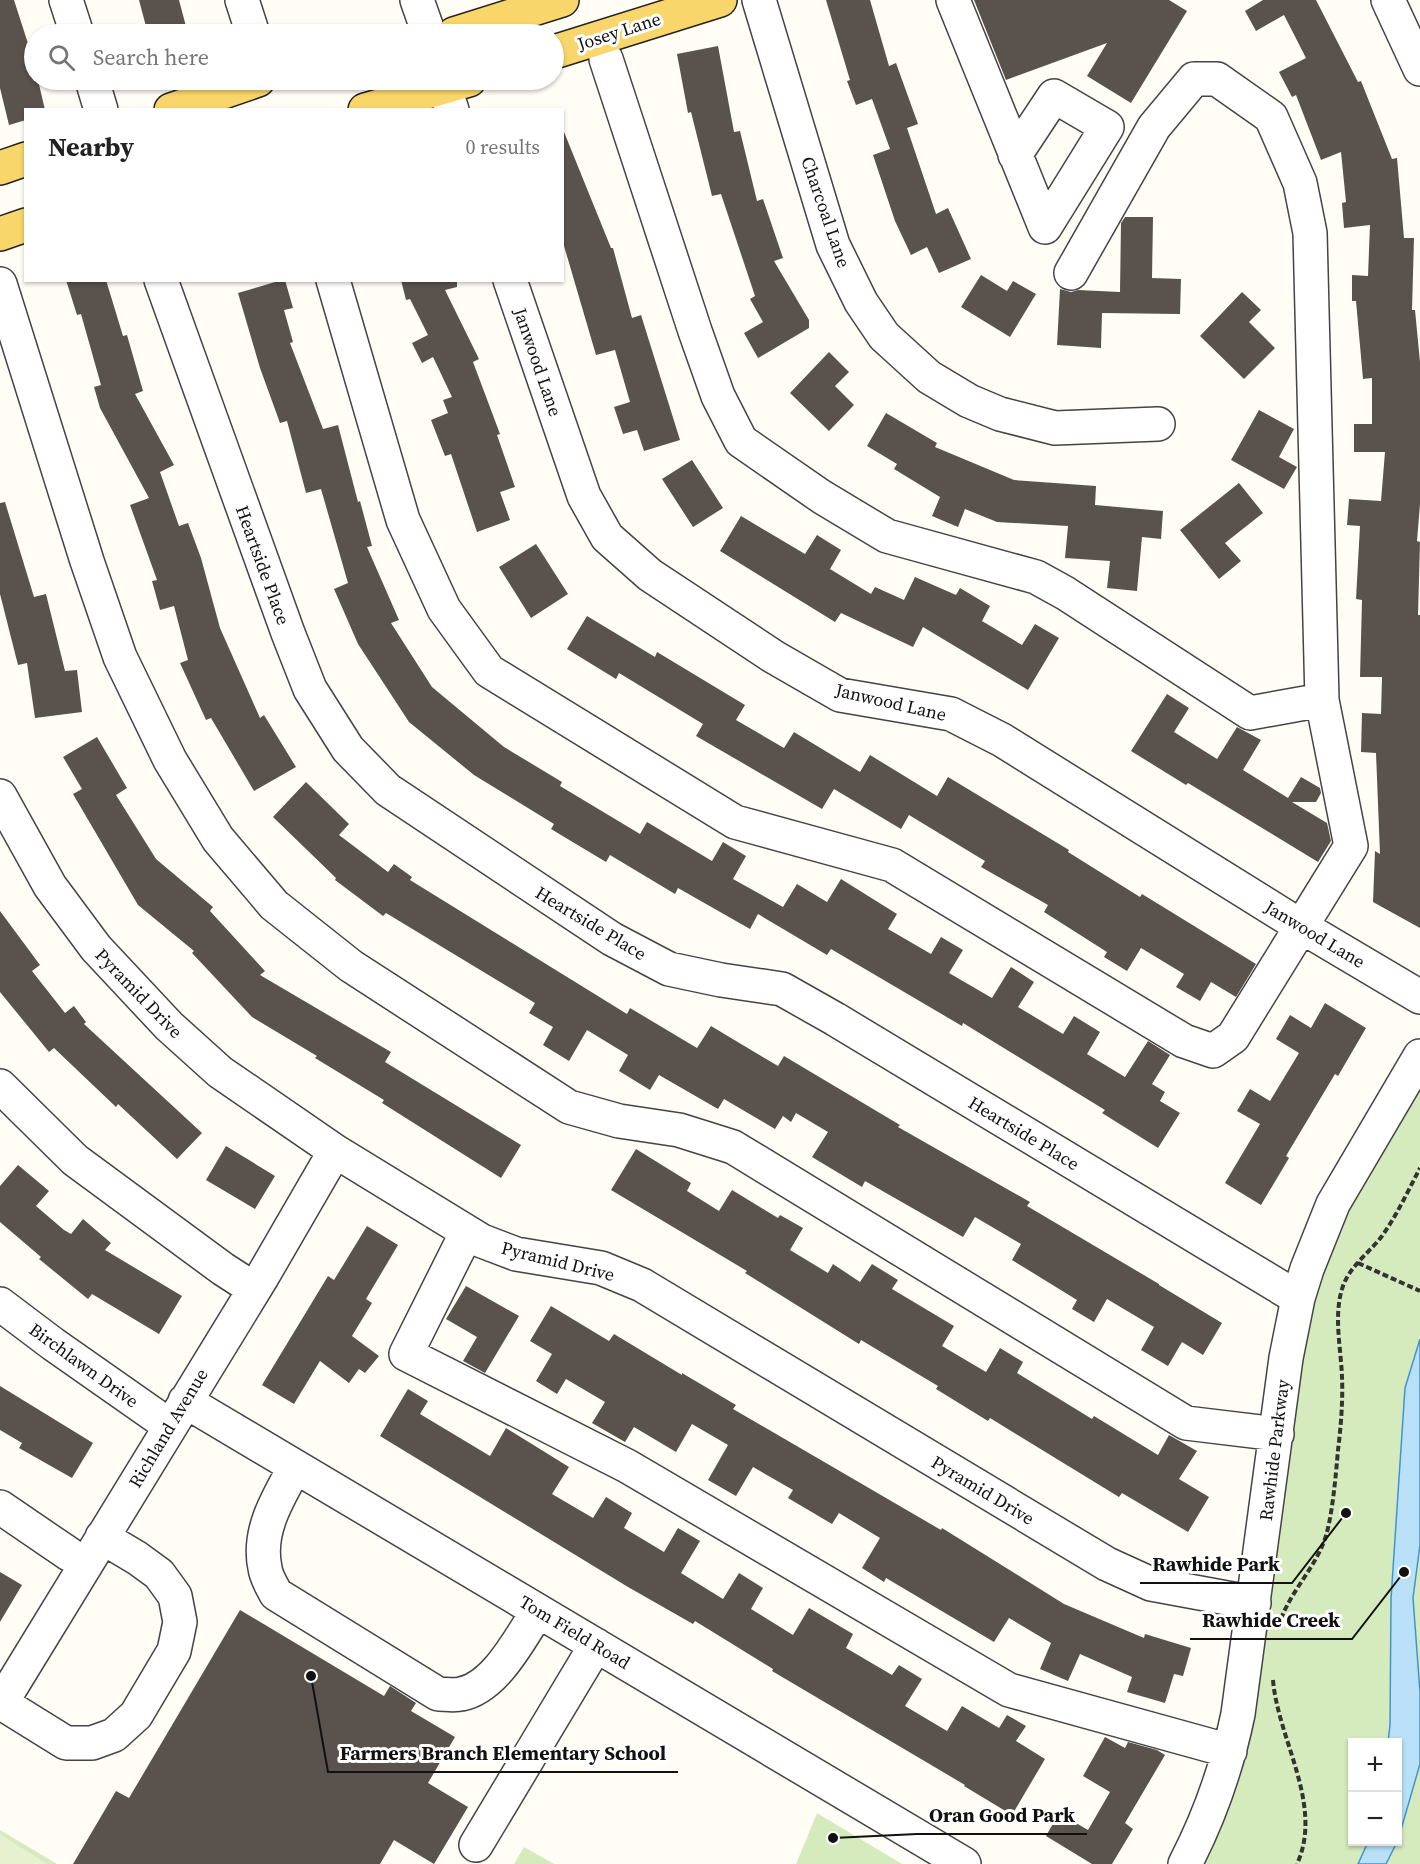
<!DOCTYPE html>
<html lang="en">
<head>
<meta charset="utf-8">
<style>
	:root { --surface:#fff; --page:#f6f6f6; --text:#222; --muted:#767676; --line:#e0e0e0 }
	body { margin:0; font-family:"Source Serif 4",serif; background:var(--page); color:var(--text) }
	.controls { position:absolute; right:18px; bottom:18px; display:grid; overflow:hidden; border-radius:0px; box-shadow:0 2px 4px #0004 }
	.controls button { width:54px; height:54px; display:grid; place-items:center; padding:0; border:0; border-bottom:2px solid var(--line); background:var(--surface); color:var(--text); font:30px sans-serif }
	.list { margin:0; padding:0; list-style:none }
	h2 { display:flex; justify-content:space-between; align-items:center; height:78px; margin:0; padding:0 24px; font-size:26px }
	h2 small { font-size:20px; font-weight:400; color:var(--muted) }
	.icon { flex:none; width:33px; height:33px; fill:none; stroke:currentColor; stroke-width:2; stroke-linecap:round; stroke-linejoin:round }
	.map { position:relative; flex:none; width:1420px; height:1864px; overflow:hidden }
	.search { position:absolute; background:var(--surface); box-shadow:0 2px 4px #0004; left:24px; top:24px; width:540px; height:66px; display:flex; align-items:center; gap:15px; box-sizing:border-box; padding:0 21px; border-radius:33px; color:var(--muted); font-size:22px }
	.panel { position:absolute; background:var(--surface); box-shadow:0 2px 4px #0004; left:24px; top:108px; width:540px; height:174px; border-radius:0px }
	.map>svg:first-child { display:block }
</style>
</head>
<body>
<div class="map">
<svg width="1420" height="1864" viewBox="0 0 1420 1864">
	<rect width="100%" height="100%" fill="#fffdf5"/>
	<!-- green -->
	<path fill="#d5ebbd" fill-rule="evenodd" d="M 1420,1067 L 1420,1864 L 1189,1864 L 1211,1825 L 1302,1301 ZM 1352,1742 L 1398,1742 L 1398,1842 L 1352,1842 Z
		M 817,1813 L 902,1864 L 796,1864 Z
		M 0,1830 L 57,1864 L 0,1864 Z
		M 524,1847 L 554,1864 L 514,1864 Z"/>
	<!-- pitch -->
	<path fill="#e6f2cf" d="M 0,1834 L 47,1864 L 0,1864 Z"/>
	<!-- water -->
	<path fill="#b9e0f7" stroke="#3f96cf" stroke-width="1.5" d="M 1420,1339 L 1420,1545 L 1413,1598 L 1420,1692 L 1420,1764 L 1398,1840 L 1398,1742 L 1388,1742 L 1390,1725 L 1391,1599 L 1405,1388 Z
		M 1368,1842 L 1397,1842 L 1386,1864 L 1358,1864 Z"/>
	<!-- building -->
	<path fill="#5a524d" d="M 0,0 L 14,0 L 33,59 L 34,80 L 38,80 L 45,110 L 26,110 L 26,120 L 9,125 L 0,88 Z
		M 139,0 L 179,0 L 188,34 L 148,34 Z
		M 826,0 L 870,0 L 889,66 L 896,63 L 918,124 L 907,128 L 936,214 L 948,208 L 971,259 L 939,273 L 927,247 L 911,255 L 895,221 L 873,155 L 890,149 L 872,99 L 856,105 L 847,81 L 850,80 Z
		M 974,0 L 1169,0 L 1187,11 L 1131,103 L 1087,76 L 1107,43 L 1006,80 Z
		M 1263,0 L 1316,0 L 1358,82 L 1361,81 L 1392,159 L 1397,158 L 1404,238 L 1414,238 L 1412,310 L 1415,310 L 1420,362 L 1420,504 L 1417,541 L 1420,542 L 1418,615 L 1420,615 L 1420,928 L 1373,902 L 1375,851 L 1380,854 L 1376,753 L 1361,752 L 1362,713 L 1381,714 L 1382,677 L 1360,677 L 1362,600 L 1356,599 L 1360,526 L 1347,525 L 1349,499 L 1381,501 L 1385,452 L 1354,452 L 1354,424 L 1372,424 L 1372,378 L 1363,379 L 1356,301 L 1352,301 L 1352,275 L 1368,276 L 1370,225 L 1344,228 L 1342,203 L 1346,202 L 1341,152 L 1321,160 L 1296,95 L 1292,97 L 1279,72 L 1306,58 L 1284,15 L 1256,31 L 1245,11 Z
		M 718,46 L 734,132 L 740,131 L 757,201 L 763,199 L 783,258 L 774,261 L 809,320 L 809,328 L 758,358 L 744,333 L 763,322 L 750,299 L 755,296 L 721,194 L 712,196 L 691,112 L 688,113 L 677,54 Z
		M 562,127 L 611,248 L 613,248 L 632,318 L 641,315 L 680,440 L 644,451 L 637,430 L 623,434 L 614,407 L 630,402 L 615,350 L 596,355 L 562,239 Z
		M 1125,217 L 1153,217 L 1152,278 L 1181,279 L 1180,314 L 1102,313 L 1101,348 L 1057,345 L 1060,289 L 1071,292 L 1078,290 L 1120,292 L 1121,223 Z
		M 981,275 L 1007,291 L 1013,281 L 1036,294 L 1010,337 L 961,307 Z
		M 66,280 L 106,280 L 123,336 L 127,335 L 143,391 L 135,394 L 174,465 L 160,472 L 179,526 L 188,523 L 201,558 L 220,628 L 260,718 L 264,715 L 296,767 L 254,791 L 211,718 L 206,720 L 180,663 L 188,660 L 174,606 L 160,610 L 152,581 L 157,580 L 130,505 L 149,498 L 100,408 L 94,387 L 101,385 L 81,314 L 77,315 Z
		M 282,280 L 285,280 L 293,308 L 284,310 L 293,342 L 290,343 L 323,429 L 338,425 L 358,502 L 360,501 L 372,546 L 367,547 L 399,620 L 391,623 L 432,687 L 504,747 L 562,782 L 560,786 L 640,834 L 647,822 L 712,861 L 723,842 L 746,856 L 733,879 L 783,907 L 797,884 L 827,902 L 841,879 L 897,914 L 888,929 L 931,954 L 941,937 L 963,950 L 949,973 L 992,998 L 1011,967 L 1034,982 L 1018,1007 L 1063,1034 L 1074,1016 L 1100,1032 L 1087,1054 L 1125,1077 L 1148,1041 L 1170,1055 L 1152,1084 L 1165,1092 L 1160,1101 L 1180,1113 L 1158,1148 L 1102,1113 L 1105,1110 L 963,1023 L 962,1026 L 831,949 L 827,955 L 758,914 L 750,929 L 678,888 L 675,894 L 610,855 L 606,862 L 551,829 L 554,824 L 474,775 L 409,722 L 358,644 L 334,589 L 348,583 L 321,489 L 306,493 L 287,421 L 280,423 L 260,368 L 238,293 Z
		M 401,280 L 457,280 L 457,287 L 445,290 L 479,359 L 473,362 L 500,434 L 497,435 L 515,487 L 500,492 L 510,520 L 477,532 L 451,454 L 445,456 L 431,420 L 448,413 L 443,400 L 452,397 L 433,357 L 422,363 L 412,343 L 428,335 L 410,299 L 406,300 Z
		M 1242,292 L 1261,310 L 1249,322 L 1275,348 L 1244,379 L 1200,336 Z
		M 829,352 L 849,372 L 835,386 L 854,405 L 829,431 L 790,393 Z
		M 1259,410 L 1294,429 L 1279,457 L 1297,467 L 1284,489 L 1231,460 Z
		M 886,413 L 937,443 L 935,447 L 1014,480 L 1096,486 L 1095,505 L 1163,511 L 1161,539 L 1142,537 L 1137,591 L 1107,588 L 1110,561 L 1065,558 L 1068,526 L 997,522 L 965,509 L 958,527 L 932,516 L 940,497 L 894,469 L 897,464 L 867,446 Z
		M 692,460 L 723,508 L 693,527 L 662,479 Z
		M 1239,483 L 1263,513 L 1225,543 L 1241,561 L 1219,579 L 1180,530 Z
		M 5,502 L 34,597 L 46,594 L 65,671 L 77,670 L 82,712 L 35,718 L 27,663 L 18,665 L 0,594 L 0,503 Z
		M 741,516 L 805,554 L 817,535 L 841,550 L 830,569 L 871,594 L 875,587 L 904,600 L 915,577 L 956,595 L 960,588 L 990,606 L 982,621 L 1022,645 L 1035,624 L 1059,638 L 1028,690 L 923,627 L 913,647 L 841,613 L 835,622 L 720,551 Z
		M 536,544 L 568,594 L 531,618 L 499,567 Z
		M 587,616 L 655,657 L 657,652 L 745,705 L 736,720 L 784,748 L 794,732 L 860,772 L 870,755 L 937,796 L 948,777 L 1069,850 L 1068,852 L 1140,897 L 1142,894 L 1256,964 L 1236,997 L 1211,982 L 1200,1001 L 1176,987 L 1184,974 L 1141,948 L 1127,971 L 1104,957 L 1107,952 L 1044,912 L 1048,905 L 981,867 L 985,861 L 909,815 L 901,829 L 834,789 L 822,809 L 696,736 L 703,724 L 619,673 L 616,679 L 567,649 Z
		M 1167,694 L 1189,708 L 1174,732 L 1217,759 L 1237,727 L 1261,740 L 1243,770 L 1288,798 L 1301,777 L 1320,788 L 1321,793 L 1316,802 L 1292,802 L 1327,823 L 1331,841 L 1318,862 L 1188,783 L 1186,785 L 1131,751 Z
		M 97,737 L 127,788 L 116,795 L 156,859 L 213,907 L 210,911 L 265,971 L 260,975 L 391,1052 L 385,1062 L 521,1145 L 501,1178 L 382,1103 L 384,1100 L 315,1058 L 317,1056 L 252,1017 L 192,953 L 194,951 L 138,905 L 73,794 L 82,789 L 63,757 Z
		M 306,782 L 349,824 L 339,835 L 388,872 L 394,864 L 412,877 L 410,880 L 627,1014 L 630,1008 L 697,1048 L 711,1026 L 778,1066 L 784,1056 L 900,1125 L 898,1127 L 1030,1202 L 1027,1206 L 1159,1284 L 1159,1285 L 1222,1323 L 1203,1355 L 1182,1342 L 1168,1366 L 1141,1350 L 1154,1327 L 1107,1299 L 1094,1322 L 1072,1309 L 1077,1300 L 1012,1260 L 1021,1244 L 975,1217 L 963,1237 L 865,1181 L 862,1187 L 812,1157 L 828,1132 L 796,1113 L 791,1122 L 783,1116 L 775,1129 L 724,1099 L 718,1109 L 659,1075 L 650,1090 L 619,1071 L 628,1055 L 587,1030 L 569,1061 L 543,1045 L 553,1027 L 529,1013 L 535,1003 L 386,913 L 383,916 L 335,880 L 336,878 L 273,817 Z
		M 0,911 L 40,965 L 32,971 L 65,1013 L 74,1006 L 86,1022 L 84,1024 L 202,1133 L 177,1159 L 118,1104 L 116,1107 L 54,1048 L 49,1052 L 0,992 Z
		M 1325,1003 L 1366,1028 L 1338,1076 L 1335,1074 L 1286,1156 L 1289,1158 L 1261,1205 L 1225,1183 L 1260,1124 L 1237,1111 L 1250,1089 L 1270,1101 L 1299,1053 L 1276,1039 L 1290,1015 L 1311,1028 Z
		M 226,1146 L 275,1176 L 255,1209 L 206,1180 Z
		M 636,1149 L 691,1183 L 687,1191 L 719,1211 L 732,1190 L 778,1218 L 780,1215 L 803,1228 L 790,1250 L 828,1273 L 833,1264 L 860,1282 L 872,1264 L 898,1280 L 892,1289 L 954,1326 L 942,1346 L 986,1372 L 1000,1348 L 1023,1362 L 1017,1373 L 1092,1419 L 1094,1416 L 1158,1455 L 1169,1435 L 1197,1451 L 1179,1479 L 1209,1497 L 1188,1532 L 1122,1493 L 1119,1497 L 990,1418 L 988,1421 L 936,1389 L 938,1386 L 861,1340 L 859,1344 L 745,1273 L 747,1271 L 611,1190 Z
		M 18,1165 L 49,1191 L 36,1206 L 64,1230 L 71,1234 L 83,1219 L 111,1243 L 105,1250 L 182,1296 L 159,1334 L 92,1294 L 88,1299 L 39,1259 L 41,1257 L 0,1222 L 0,1186 Z
		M 367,1226 L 398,1245 L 366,1299 L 372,1303 L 352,1336 L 379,1356 L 365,1373 L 359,1369 L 349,1383 L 320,1361 L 294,1404 L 262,1385 L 328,1276 L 334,1280 Z
		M 466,1286 L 519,1316 L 485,1373 L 463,1361 L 477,1337 L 446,1319 Z
		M 551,1306 L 609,1341 L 614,1334 L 682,1375 L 682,1373 L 736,1405 L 733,1409 L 941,1530 L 942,1528 L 1064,1604 L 1144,1638 L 1145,1634 L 1191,1648 L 1183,1676 L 1174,1674 L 1165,1703 L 1127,1692 L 1132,1677 L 1080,1654 L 1068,1681 L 1040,1669 L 1051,1643 L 1009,1618 L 994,1642 L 886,1578 L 884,1582 L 862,1568 L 880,1538 L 839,1513 L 832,1524 L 788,1498 L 793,1490 L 753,1467 L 736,1496 L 708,1480 L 728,1445 L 692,1424 L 676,1452 L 634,1427 L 625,1442 L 592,1423 L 605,1402 L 566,1379 L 557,1394 L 536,1381 L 552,1354 L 530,1341 Z
		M 0,1386 L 93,1443 L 72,1478 L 19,1448 L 22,1443 L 0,1430 Z
		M 408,1389 L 428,1401 L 420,1414 L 490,1456 L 506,1428 L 569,1467 L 552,1494 L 593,1518 L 606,1497 L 632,1513 L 624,1528 L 664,1552 L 678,1528 L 700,1541 L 681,1573 L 723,1599 L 739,1573 L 763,1588 L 751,1609 L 793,1635 L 809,1608 L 853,1634 L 846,1648 L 892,1675 L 899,1665 L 922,1679 L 905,1706 L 947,1731 L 962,1706 L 999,1728 L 1007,1715 L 1026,1726 L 1016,1741 L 1045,1759 L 1012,1815 L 964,1786 L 965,1785 L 772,1671 L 773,1669 L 695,1621 L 693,1624 L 628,1587 L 380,1436 Z
		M 0,1572 L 22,1585 L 0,1622 Z
		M 240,1610 L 384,1696 L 390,1686 L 416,1703 L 411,1711 L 455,1737 L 428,1783 L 468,1807 L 434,1864 L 394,1840 L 380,1864 L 73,1864 L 116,1791 L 129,1798 Z
		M 1105,1737 L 1125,1748 L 1128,1742 L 1157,1750 L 1165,1755 L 1125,1823 L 1133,1829 L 1112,1864 L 1092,1864 L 1046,1836 L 1059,1813 L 1088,1830 L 1110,1792 L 1083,1776 Z"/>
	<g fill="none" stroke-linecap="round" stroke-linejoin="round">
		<!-- minor casing -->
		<g stroke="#444" stroke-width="36">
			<path id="minor" d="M 66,0 L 77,34
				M 242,0 L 253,34
				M 417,0 L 429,34
				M 759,0 L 833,245 L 861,302 L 884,336 L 929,377 L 969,401 L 1000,414 L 1055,428 L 1158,424
				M 953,0 L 1045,227 L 1107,127 L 1054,96 L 1015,155
				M 1388,0 L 1420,69
				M 606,59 L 695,331 L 718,396 L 741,441 L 822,497 L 887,536 L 1036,577 L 1065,593 L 1250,713 L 1322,700
				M 92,80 L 101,110
				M 442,80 L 452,110
				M 161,280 L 288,633 L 310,689 L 348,749 L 388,790 L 612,939 L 669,969 L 721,980 L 782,989 L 835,1019 L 1298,1298
				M 333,280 L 403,520 L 444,609 L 489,671 L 735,822 L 892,865 L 1184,1041 L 1213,1051 L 1233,1037 L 1351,846 L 1322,700 L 1310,233 L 1300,183 L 1271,117 L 1217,79 L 1194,79 L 1154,127 L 1071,273
				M 510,280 L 584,496 L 607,537 L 650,575 L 774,657 L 840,695 L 951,714 L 1002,740 L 1302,927 L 1420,997
				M 0,284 L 87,561 L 120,657 L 170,760 L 218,839 L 274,905 L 351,966 L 569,1107 L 619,1121 L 679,1130 L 733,1147 L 1186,1423 L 1277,1434
				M 0,796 L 50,886 L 96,948 L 169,1026 L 220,1072 L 335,1151 L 482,1241 L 516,1254 L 601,1268 L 642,1285 L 1107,1564 L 1151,1584 L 1254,1603
				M 0,1086 L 75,1160 L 223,1269 L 254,1289
				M 467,1232 L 406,1354 L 627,1466 L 1009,1690 L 1230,1751
				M 0,1304 L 53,1344 L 170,1426
				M 185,1401 L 964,1864
				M 295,1467 C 278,1498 257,1531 265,1568 C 266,1577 272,1586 276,1594 L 438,1694 C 445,1694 454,1696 461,1694 C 496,1687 520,1638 538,1611
				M 0,1507 L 69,1554
				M 0,1702 L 66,1743 L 92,1743 L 114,1735 L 136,1715 L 174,1651 L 180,1622 L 175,1596 L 159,1574 L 137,1558 L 102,1537
				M 0,1705 L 262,1277 L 335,1151
				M 476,1845 L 596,1645
				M 1185,1864 C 1210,1816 1227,1767 1238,1714 L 1286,1358 L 1298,1298 L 1307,1269 L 1333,1204 L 1420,1056"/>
		</g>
		<!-- major casing -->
		<g stroke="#222" stroke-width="36">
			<path id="major" d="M 454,34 L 562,0
				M 554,52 L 720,0
				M 171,110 L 258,80
				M 365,110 L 469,80
				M 0,168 L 26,159
				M 0,234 L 26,225"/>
		</g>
		<!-- path -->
		<path stroke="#333" stroke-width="4" stroke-dasharray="6 3" stroke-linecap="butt" d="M 1358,1263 L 1420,1291
			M 1281,1619 C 1291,1592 1312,1571 1323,1544 C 1332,1524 1336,1473 1338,1450 C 1341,1426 1343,1400 1342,1377 C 1341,1348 1333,1314 1343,1286 C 1350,1266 1370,1252 1382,1236 C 1397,1215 1408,1191 1420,1168
			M 1273,1680 C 1278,1740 1324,1805 1297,1864"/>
		<!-- minor -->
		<use href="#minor" stroke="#fff" stroke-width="33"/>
		<!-- major -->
		<use href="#major" stroke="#f9d66b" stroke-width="33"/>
	</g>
	<g text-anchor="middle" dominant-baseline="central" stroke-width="6" stroke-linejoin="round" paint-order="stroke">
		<!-- street labels -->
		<g font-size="18" fill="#111" stroke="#fff">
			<text transform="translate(619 31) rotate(-18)">Josey Lane</text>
			<text transform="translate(826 212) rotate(71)">Charcoal Lane</text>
			<text transform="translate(538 362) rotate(71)">Janwood Lane</text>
			<text transform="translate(263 565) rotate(70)">Heartside Place</text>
			<text transform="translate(891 702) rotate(13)">Janwood Lane</text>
			<text transform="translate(591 923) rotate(31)">Heartside Place</text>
			<text transform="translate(1315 934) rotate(31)">Janwood Lane</text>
			<text transform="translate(139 993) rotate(46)">Pyramid Drive</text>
			<text transform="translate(1024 1133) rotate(31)">Heartside Place</text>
			<text transform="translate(558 1261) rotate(14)">Pyramid Drive</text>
			<text transform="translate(84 1365) rotate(36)">Birchlawn Drive</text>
			<text transform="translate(168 1428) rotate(-59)">Richland Avenue</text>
			<text transform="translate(1274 1450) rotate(-83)">Rawhide Parkway</text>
			<text transform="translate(983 1490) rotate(31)">Pyramid Drive</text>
			<text transform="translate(575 1632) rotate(31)">Tom Field Road</text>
		</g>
	</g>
	<!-- callouts -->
	<path fill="none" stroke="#111" stroke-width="2" d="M1346 1513L1292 1583H1140M1404 1572L1352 1639H1190M311 1676L328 1772H678M833 1838L917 1834H1087"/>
	<g fill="#111" stroke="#fff" stroke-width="2">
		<circle cx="1346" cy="1513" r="6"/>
		<circle cx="1404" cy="1572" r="6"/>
		<circle cx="311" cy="1676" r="6"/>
		<circle cx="833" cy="1838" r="6"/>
	</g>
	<g font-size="20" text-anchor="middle" font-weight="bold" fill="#111" stroke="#fff" stroke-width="6" stroke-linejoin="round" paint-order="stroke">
		<text x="1216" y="1571">Rawhide Park</text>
		<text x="1271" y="1627">Rawhide Creek</text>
		<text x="503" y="1760">Farmers Branch Elementary School</text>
		<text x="1002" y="1822">Oran Good Park</text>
	</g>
</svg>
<div class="controls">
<button>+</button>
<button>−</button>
</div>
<div class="search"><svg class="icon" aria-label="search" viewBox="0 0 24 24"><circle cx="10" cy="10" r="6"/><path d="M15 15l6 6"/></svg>Search here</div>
<section class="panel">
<h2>Nearby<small>0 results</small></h2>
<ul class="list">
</ul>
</section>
</div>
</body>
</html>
